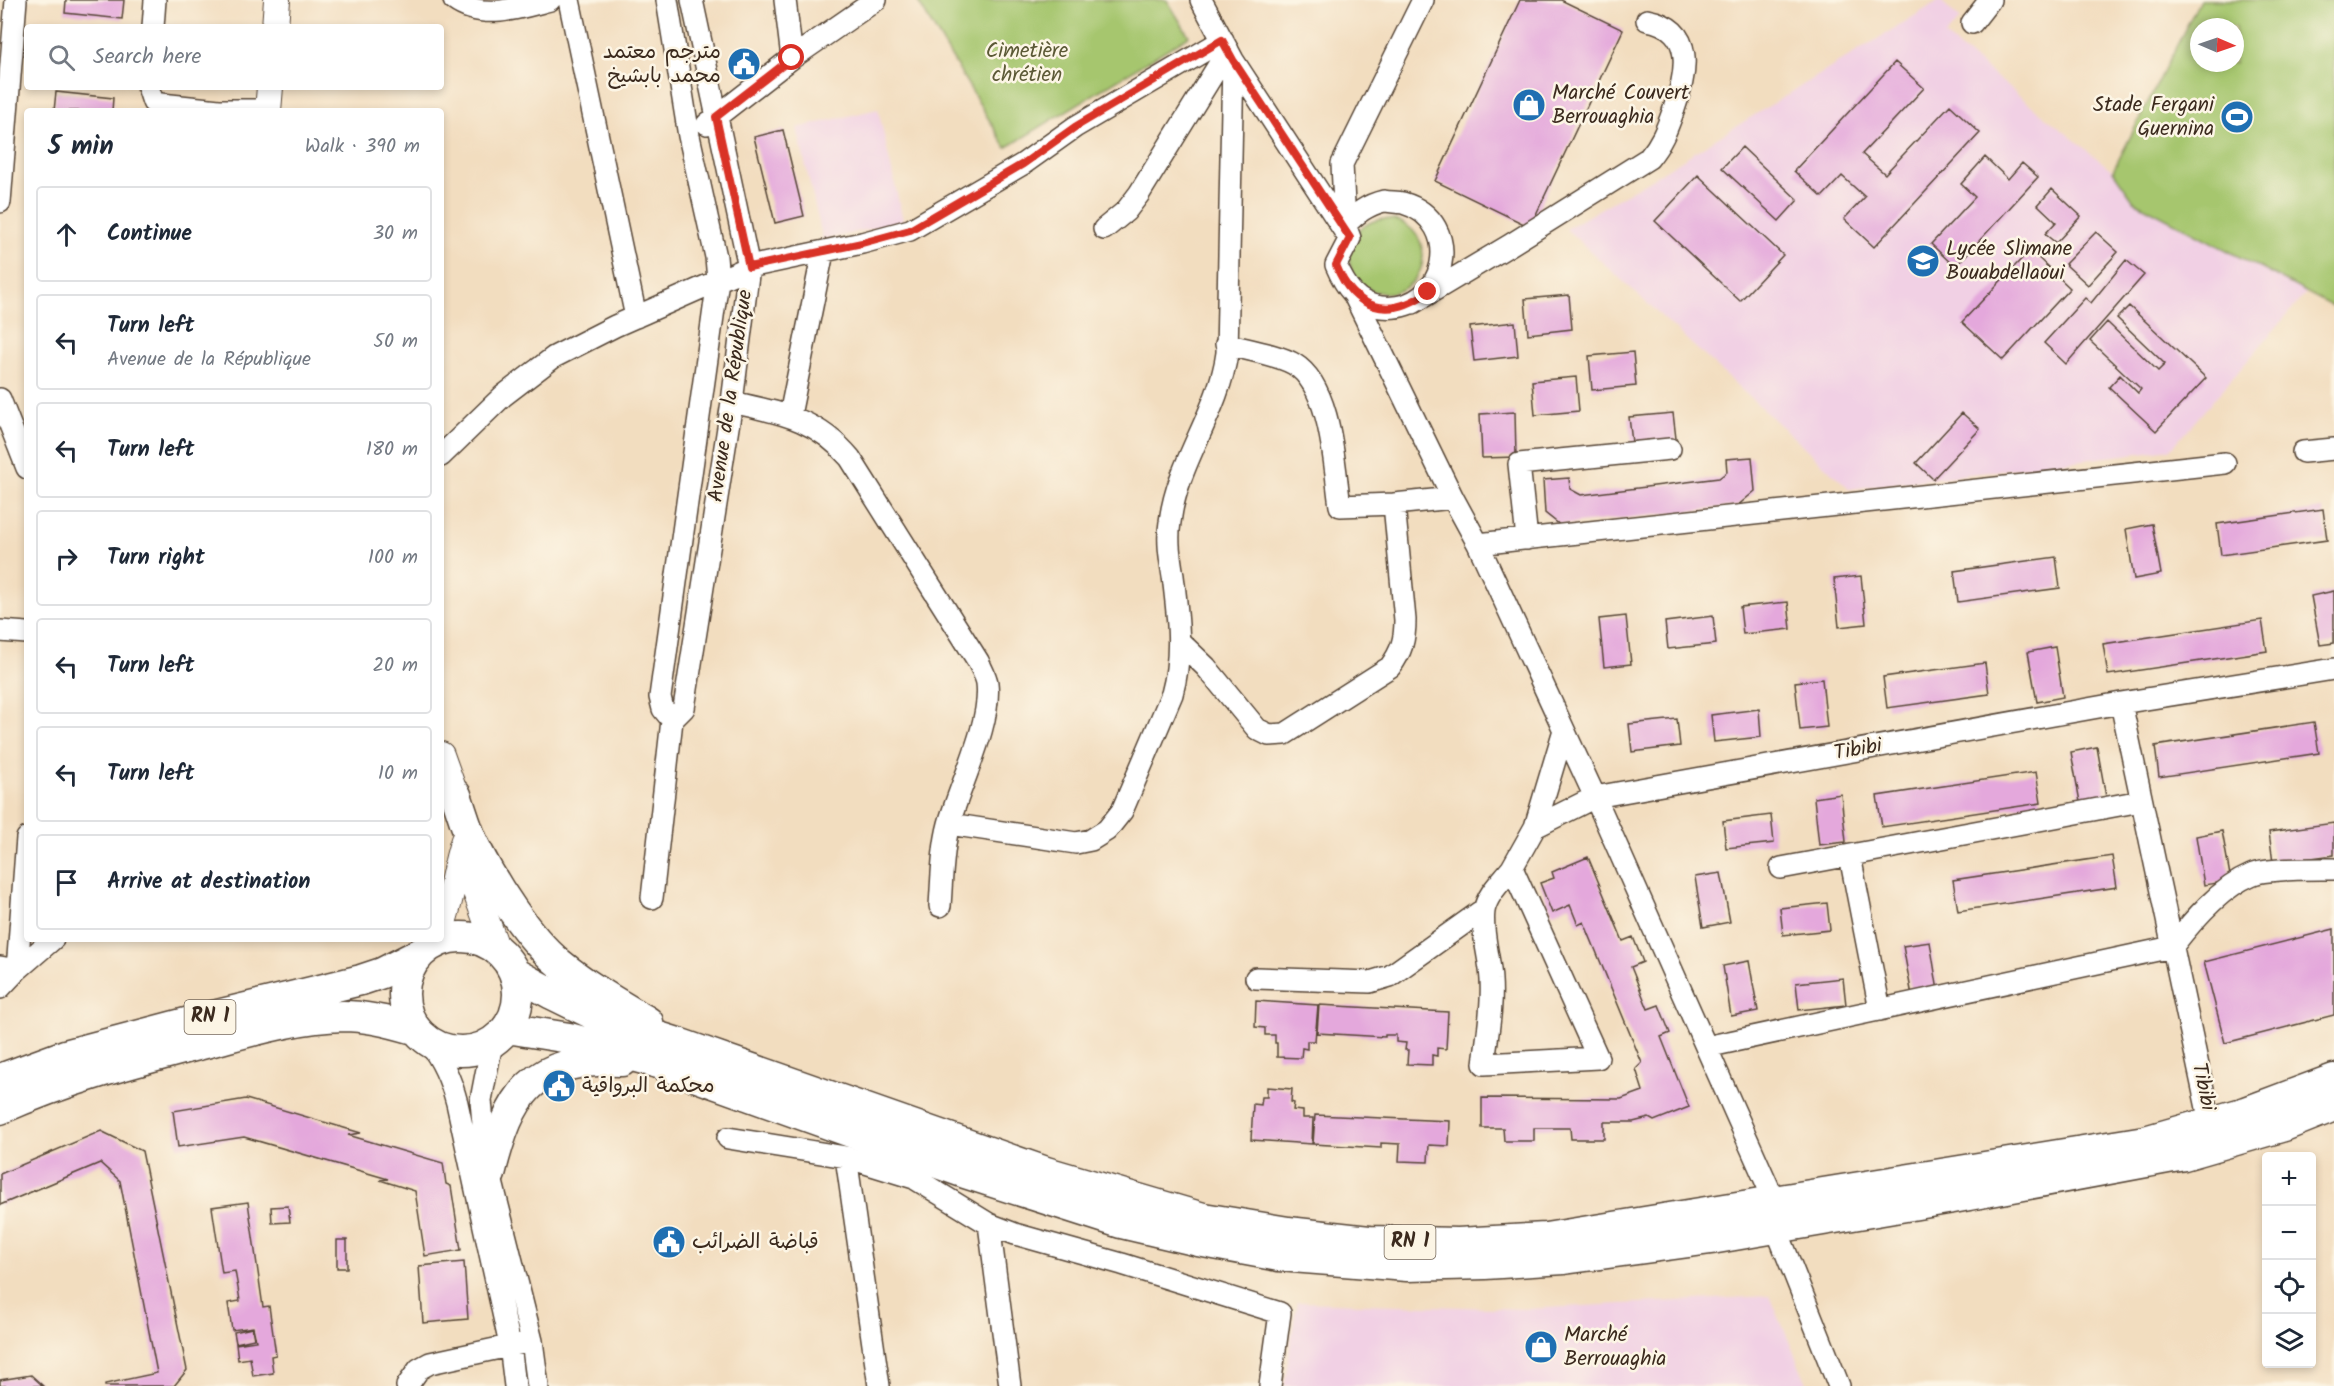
<!DOCTYPE html>
<html lang="en">
<head>
<meta charset="utf-8">
<style>
	:root { --surface:#fff; --page:#f2f2f3; --text:#1f2937; --muted:#747a83; --line:#e0e1e3 }
	body { margin:0; font-family:Kalam,"Playpen Sans Arabic",sans-serif; background:var(--page); color:var(--text) }
	.controls { position:absolute; right:18px; bottom:18px; display:grid; overflow:hidden; border-radius:6px; box-shadow:0 3px 9px #0003 }
	.controls button { width:54px; height:54px; display:grid; place-items:center; padding:0; border:0; border-bottom:2px solid var(--line); background:var(--surface); color:var(--text); font:30px sans-serif }
	.compass { position:absolute; left:2190px; top:18px; width:54px; height:54px; border-radius:50%; background:var(--surface); box-shadow:0 3px 9px #0003; rotate:92deg }
	.stop { position:absolute; width:18px; height:18px; margin:-14px; border:4px solid #d93025; border-radius:50%; background:#fff }
	.stop.end { background:#d93025; border-color:#fff; box-shadow:0 2px 6px #0008 }
	.list { margin:0; padding:0; list-style:none }
	h2 { display:flex; justify-content:space-between; align-items:center; height:78px; margin:0; padding:0 24px; font-size:26px }
	h2 small { font-size:20px; font-weight:400; color:var(--muted) }
	.list li { display:grid; grid-template-columns:39px 1fr auto; gap:18px; align-items:center; box-sizing:border-box; height:96px; margin:0 12px 12px; padding:0 12px; border:2px solid var(--line); border-radius:6px }
	.list b { display:block; font-size:22px; white-space:nowrap }
	.list p { margin:0; font-size:20px; white-space:nowrap; color:var(--muted) }
	.list em { font-size:20px; font-style:normal; color:var(--muted) }
	.icon { flex:none; width:33px; height:33px; fill:none; stroke:currentColor; stroke-width:2; stroke-linecap:round; stroke-linejoin:round }
	.map { position:relative; flex:none; width:2334px; height:1386px; overflow:hidden }
	.search { position:absolute; background:var(--surface); box-shadow:0 3px 9px #0003; left:24px; top:24px; width:420px; height:66px; display:flex; align-items:center; gap:15px; box-sizing:border-box; padding:0 21px; border-radius:6px; color:var(--muted); font-size:22px }
	.panel { position:absolute; background:var(--surface); box-shadow:0 3px 9px #0003; left:24px; top:108px; width:420px; height:834px; border-radius:6px }
	.map>svg:first-child { display:block }
</style>
</head>
<body>
<div class="map">
<svg width="2334" height="1386" viewBox="0 0 2334 1386">
	<rect width="100%" height="100%" fill="#fcf5e5"/>
	<filter id="ink" filterUnits="userSpaceOnUse"><feTurbulence type="fractalNoise" baseFrequency=".0167" numOctaves="2"/><feDisplacementMap in="SourceGraphic" scale="12" xChannelSelector="R" yChannelSelector="G"/><feConvolveMatrix kernelMatrix="1 2 1 2 8 2 1 2 1" color-interpolation-filters="sRGB"/></filter>
	<filter id="wash" filterUnits="userSpaceOnUse"><feTurbulence type="fractalNoise" baseFrequency=".008" numOctaves="4" result="noise"/><feDisplacementMap in="SourceGraphic" scale="24" xChannelSelector="R" yChannelSelector="G"/><feGaussianBlur stdDeviation="1.35" result="paint"/><feColorMatrix in="noise" values="0 0 0 0 0 0 0 0 0 0 0 0 0 0 0 0 0 1.4 0 .05"/><feComposite in="paint" operator="in"/></filter>
	<g filter="url(#wash)">
		<rect width="100%" height="100%" fill="#f2ddbf"/>
		<!-- built -->
		<path fill="#f1d0e4" d="M 1940,0 L 1960,19 L 1945,36 L 2113,171 L 2134,201 L 2306,293 L 2171,449 L 1850,489 L 1566,229 L 1648,181 Z
			M 878,109 L 903,221 L 823,240 L 797,128 Z
			M 1770,1296 L 1808,1386 L 1284,1386 L 1297,1302 L 1528,1309 Z"/>
		<!-- green -->
		<path fill="#a6c66e" stroke="#707846" stroke-width="1.5" fill-rule="evenodd" d="M 917,0 L 1167,0 L 1189,36 L 1006,148 Z
			M 2200,0 L 2334,0 L 2334,307 L 2134,201 L 2113,171 ZM 2199,27 L 2235,27 L 2235,63 L 2199,63 Z
			M1349 256a37 37 0 1 1 74 0a37 37 0 1 1-74 0Z"/>
		<g id="blocks">
			<!-- building -->
			<path fill="#e4a8dc" d="M 66,0 L 124,0 L 122,19 L 65,13 Z
				M 1520,0 L 1561,0 L 1623,30 L 1530,227 L 1435,181 Z
				M 1895,62 L 1924,88 L 1862,154 L 1885,174 L 1950,105 L 1980,133 L 1874,247 L 1844,219 L 1865,197 L 1842,176 L 1822,197 L 1794,171 Z
				M 56,92 L 113,98 L 112,111 L 54,111 Z
				M 783,130 L 804,216 L 775,223 L 754,137 Z
				M 1742,147 L 1798,200 L 1779,221 L 1722,168 Z
				M 1985,157 L 2008,179 L 2022,163 L 2038,177 L 1955,267 L 1931,244 L 1975,197 L 1961,184 Z
				M 1698,175 L 1783,255 L 1740,301 L 1655,221 Z
				M 2052,189 L 2081,216 L 2056,243 L 2045,234 L 2056,222 L 2038,205 Z
				M 2096,232 L 2118,252 L 2088,285 L 2065,264 Z
				M 2030,250 L 2070,288 L 2003,360 L 1962,322 Z
				M 2126,260 L 2144,275 L 2066,364 L 2044,343 L 2085,298 L 2091,303 Z
				M 1569,295 L 1572,329 L 1528,334 L 1525,299 Z
				M 2129,306 L 2206,378 L 2156,431 L 2109,387 L 2120,375 L 2138,393 L 2141,389 L 2090,341 L 2107,322 L 2158,371 L 2165,364 L 2117,318 Z
				M 1515,322 L 1518,356 L 1474,361 L 1470,327 Z
				M 1633,352 L 1636,386 L 1592,390 L 1589,356 Z
				M 1576,377 L 1579,411 L 1535,415 L 1532,381 Z
				M 1515,412 L 1516,457 L 1482,458 L 1480,414 Z
				M 1673,413 L 1677,447 L 1633,451 L 1629,417 Z
				M 1962,413 L 1980,429 L 1933,479 L 1916,463 Z
				M 1752,457 L 1755,491 L 1737,506 L 1560,525 L 1545,513 L 1543,480 L 1569,478 L 1570,489 L 1581,495 L 1719,478 L 1727,472 L 1726,459 Z
				M 2323,509 L 2327,540 L 2221,555 L 2217,524 Z
				M 2152,524 L 2161,574 L 2134,579 L 2126,529 Z
				M 2056,557 L 2060,588 L 1958,602 L 1954,571 Z
				M 1861,576 L 1866,624 L 1839,627 L 1834,579 Z
				M 2334,591 L 2334,643 L 2320,645 L 2311,596 Z
				M 1788,602 L 1791,629 L 1743,634 L 1740,607 Z
				M 1626,616 L 1631,664 L 1604,667 L 1599,619 Z
				M 1713,616 L 1716,644 L 1668,649 L 1665,622 Z
				M 2262,620 L 2267,651 L 2108,675 L 2103,644 Z
				M 2055,647 L 2063,697 L 2037,702 L 2028,652 Z
				M 1985,663 L 1989,694 L 1887,708 L 1883,677 Z
				M 1822,679 L 1827,727 L 1800,730 L 1795,682 Z
				M 1759,709 L 1761,737 L 1714,742 L 1711,715 Z
				M 1677,719 L 1680,746 L 1632,752 L 1629,724 Z
				M 2314,722 L 2319,753 L 2159,777 L 2155,746 Z
				M 2097,747 L 2106,797 L 2080,802 L 2071,752 Z
				M 2036,772 L 2041,803 L 1882,827 L 1877,796 Z
				M 1841,794 L 1846,842 L 1819,845 L 1814,798 Z
				M 1771,815 L 1774,843 L 1726,848 L 1723,821 Z
				M 2334,823 L 2334,855 L 2273,863 L 2269,832 Z
				M 2222,831 L 2231,881 L 2204,885 L 2196,836 Z
				M 2112,856 L 2117,887 L 1958,911 L 1953,880 Z
				M 1588,857 L 1623,941 L 1633,937 L 1643,962 L 1631,967 L 1648,1009 L 1659,1005 L 1670,1033 L 1661,1037 L 1689,1107 L 1654,1121 L 1649,1118 L 1633,1122 L 1604,1122 L 1604,1139 L 1571,1139 L 1570,1128 L 1534,1128 L 1534,1141 L 1504,1141 L 1503,1128 L 1482,1128 L 1482,1098 L 1621,1099 L 1643,1091 L 1636,1069 L 1642,1063 L 1584,922 L 1578,925 L 1570,905 L 1552,913 L 1540,883 L 1554,878 L 1552,872 Z
				M 1721,873 L 1730,922 L 1703,927 L 1695,877 Z
				M 1827,903 L 1830,930 L 1783,935 L 1780,908 Z
				M 2334,929 L 2334,1015 L 2225,1043 L 2204,962 Z
				M 1930,942 L 1938,991 L 1912,996 L 1903,946 Z
				M 1749,961 L 1758,1011 L 1731,1016 L 1723,966 Z
				M 1843,978 L 1846,1005 L 1799,1010 L 1796,983 Z
				M 1256,1001 L 1318,1005 L 1315,1041 L 1307,1041 L 1307,1049 L 1302,1048 L 1301,1058 L 1277,1057 L 1277,1043 L 1275,1043 L 1275,1035 L 1265,1035 L 1265,1028 L 1255,1027 Z
				M 1319,1005 L 1448,1012 L 1446,1049 L 1437,1048 L 1437,1056 L 1432,1055 L 1432,1065 L 1407,1064 L 1408,1050 L 1405,1050 L 1406,1043 L 1396,1042 L 1396,1035 L 1385,1035 L 1385,1037 L 1317,1033 Z
				M 1267,1087 L 1292,1089 L 1291,1102 L 1294,1103 L 1293,1110 L 1303,1111 L 1303,1118 L 1313,1118 L 1312,1144 L 1251,1140 L 1253,1104 L 1261,1105 L 1262,1097 L 1267,1097 Z
				M 246,1099 L 361,1133 L 348,1135 L 443,1163 L 446,1184 L 451,1186 L 461,1250 L 425,1256 L 415,1191 L 380,1180 L 388,1179 L 244,1137 L 178,1147 L 173,1111 Z
				M 1315,1115 L 1450,1121 L 1449,1146 L 1429,1145 L 1428,1162 L 1399,1161 L 1400,1144 L 1381,1143 L 1381,1148 L 1313,1144 Z
				M 101,1131 L 142,1151 L 187,1370 L 174,1386 L 105,1386 L 105,1384 L 157,1373 L 120,1181 L 100,1163 L 0,1205 L 0,1174 Z
				M 248,1202 L 263,1307 L 269,1306 L 276,1355 L 271,1356 L 273,1373 L 253,1376 L 250,1358 L 238,1360 L 236,1344 L 256,1341 L 253,1327 L 232,1330 L 228,1303 L 240,1301 L 238,1288 L 235,1271 L 222,1273 L 212,1207 Z
				M 288,1206 L 290,1222 L 272,1223 L 271,1207 Z
				M 337,1240 L 347,1240 L 347,1268 L 337,1268 Z
				M 464,1262 L 468,1319 L 423,1323 L 419,1266 Z
				M 252,1328 L 254,1339 L 236,1343 L 234,1332 Z
				M 31,1375 L 43,1386 L 0,1386 L 0,1380 Z"/>
		</g>
	</g>
	<g filter="url(#ink)">
		<use href="#blocks" fill-opacity="0" stroke="#564536" stroke-width="1.5"/>
		<g fill="none" stroke-linecap="round" stroke-linejoin="round">
			<!-- minor casing -->
			<g stroke="#564536" stroke-width="24">
				<path id="minor" d="M 454,0 C 483,21 519,8 550,0
					M 569,0 L 636,317
					M 667,0 L 689,136 L 716,257 L 718,280 L 660,697 L 663,709 L 672,720
					M 785,0 L 792,58
					M 1201,0 L 1233,60 L 1349,238
					M 1972,23 L 1990,0
					M 153,27 L 155,0
					M 148,87 L 153,102 L 161,104 L 219,110 L 268,110
					M 707,124 L 792,58 L 876,0
					M 1384,201 C 1390,202 1397,202 1403,203 C 1466,221 1448,314 1381,307 C 1356,304 1345,286 1336,265 L 1350,238 L 1345,225 C 1357,213 1367,205 1384,201 Z
					M 0,202 L 16,0
					M 1345,225 L 1342,164 L 1423,0
					M 1104,229 L 1126,211 L 1139,194 L 1228,50
					M 1355,297 L 1453,498 L 1478,544 L 1595,797 L 1775,1202
					M 1413,303 L 1510,245 L 1649,158 C 1663,141 1667,128 1674,109 C 1687,73 1696,29 1647,20
					M 0,399 L 27,468
					M 732,402 C 780,413 816,418 850,458 L 978,661 C 981,668 986,676 987,683 C 992,723 960,784 949,824 C 942,850 942,879 940,906
					M 790,415 L 823,252
					M 2303,452 L 2334,449
					M 441,456 L 503,396 L 554,357 L 615,326 L 749,267 L 862,243 L 910,230 L 1023,164 L 1075,127 L 1223,40
					M 1394,504 L 1453,498
					M 1527,539 L 1519,464 L 1670,449
					M 1478,544 L 2225,463
					M 0,631 L 27,633
					M 1180,642 L 1206,667 L 1257,729 L 1269,735 L 1285,734 L 1390,667 C 1402,651 1405,639 1405,620 L 1394,504 L 1340,506 C 1334,466 1332,387 1294,364 C 1279,355 1244,349 1226,344
					M 2121,703 L 2210,1122
					M 949,824 L 1076,843 L 1091,840 L 1107,830 L 1122,811 L 1172,694 C 1183,654 1178,617 1173,576 C 1170,558 1167,540 1170,522 C 1177,462 1219,412 1227,353 L 1233,60
					M 1535,827 L 1564,730
					M 1850,856 L 1880,1010
					M 1512,868 C 1502,881 1487,894 1484,911 C 1481,933 1490,957 1491,980 C 1493,1008 1487,1036 1484,1064 L 1598,1058 L 1512,868 L 1535,827 L 1595,797 L 2121,703 L 2334,669
					M 1781,868 L 2141,801
					M 652,898 L 672,720 L 684,708 L 732,402 L 749,267 L 692,0
					M 0,967 L 17,970 L 27,838
					M 1256,978 L 1370,982 L 1390,976 L 1484,909
					M 0,988 L 17,970 L 53,939
					M 429,1043 C 443,1061 451,1080 457,1103 L 510,1345 L 515,1386
					M 492,1043 L 481,1100 L 484,1135 L 490,1174 L 532,1341 L 538,1386
					M 1706,1047 L 2172,947 C 2192,921 2220,888 2251,875 C 2267,868 2315,869 2334,869
					M 728,1138 L 846,1157 L 914,1178 L 989,1224 L 1015,1234 L 1122,1264 L 1280,1313 L 1270,1386
					M 846,1157 L 879,1386
					M 989,1224 L 1010,1386
					M 1776,1228 L 1839,1386
					M 407,1386 L 419,1369 L 430,1363 L 523,1343"/>
			</g>
			<!-- major casing -->
			<g stroke="#564536" stroke-width="28">
				<path id="major" d="M 275,27 L 277,0
					M 268,111 L 270,87
					M 441,755 L 467,828 L 476,892 L 497,950
					M 441,928 C 452,899 454,869 464,840"/>
			</g>
			<!-- highway casing -->
			<g stroke="#564536" stroke-width="33">
				<path id="highway" d="M 456,795 C 462,812 467,831 475,847 C 494,885 527,937 560,964 C 588,987 618,1004 648,1022
					M404 994a57 57 0 1 1 114 0a57 57 0 1 1-114 0Z
					M 514,973 L 552,994 L 605,1020 L 678,1043 L 1046,1172 L 1203,1218 L 1288,1232 L 1369,1241 L 1458,1243 L 1546,1238 L 2145,1141 L 2246,1112 L 2334,1079
					M 507,1028 L 569,1038 L 658,1063 L 965,1173 L 1121,1223 L 1198,1241 L 1279,1256 L 1407,1266 L 1485,1264 L 1564,1259 L 1711,1239 L 1953,1198 L 2184,1155 L 2284,1126 L 2334,1106
					M 0,1079 L 65,1055 L 205,1018 L 361,980 L 382,973 L 419,954
					M 0,1109 C 69,1078 140,1060 213,1041 C 255,1030 299,1017 343,1016 C 368,1016 391,1022 414,1029
					M 490,1174 C 510,1093 532,1057 622,1061"/>
			</g>
			<!-- minor -->
			<use href="#minor" stroke="#fff" stroke-width="21"/>
			<!-- major -->
			<use href="#major" stroke="#fff" stroke-width="26"/>
			<!-- highway -->
			<use href="#highway" stroke="#fff" stroke-width="30"/>
		</g>
	</g>
	<g fill="none" stroke-linecap="round" stroke-linejoin="round" filter="url(#ink)">
		<!-- route -->
		<path stroke="#d93025" stroke-width="8" d="M 792,58 L 716,117 L 749,267 L 862,243 L 910,230 L 1023,164 L 1075,127 L 1222,40 L 1233,60 L 1350,238 L 1336,265 C 1354,310 1389,320 1428,292"/>
	</g>
	<!-- icons -->
	<defs>
		<g id="civic-disc" transform="scale(1.725)"><circle r="9.5" fill="#1f6fb2" stroke="#fcf5e5"/><path d="M-.6-6.5H3V-4.5H.6V-3L4-1V1h2V6H-6V1h2V-1L-.6-3ZM-1.2 2.5V6h2.4V2.5Z" fill="#fff"/></g>
		<g id="shop-disc" transform="scale(1.725)"><circle r="9.5" fill="#1f6fb2" stroke="#fcf5e5"/><path d="M-5-2.5h2.3a2.7 3.5 0 0 1 5.4 0H5L5.5 6h-11ZM-1.5-2.5h3a1.5 2.3 0 0 0-3 0Z" fill="#fff"/></g>
		<g id="stadium-disc" transform="scale(1.725)"><circle r="9.5" fill="#1f6fb2" stroke="#fcf5e5"/><path d="M0-5a6.5 5 0 1 0 0 10a6.5 5 0 1 0 0-10ZM-3.5-1.8h7v3.6h-7Z" fill="#fff"/></g>
		<g id="school-disc" transform="scale(1.725)"><circle r="9.5" fill="#1f6fb2" stroke="#fcf5e5"/><path d="M0-5L7-2L0 1L-7-2ZM-4 1L0 2.5L4 1V4Q0 6-4 4Z" fill="#fff"/></g>
	</defs>
	<g fill-rule="evenodd">
		<use href="#civic-disc" x="744" y="64"/>
		<use href="#shop-disc" x="1529" y="105"/>
		<use href="#stadium-disc" x="2237" y="117"/>
		<use href="#school-disc" x="1923" y="261"/>
		<use href="#civic-disc" x="559" y="1086"/>
		<use href="#civic-disc" x="669" y="1242"/>
		<use href="#shop-disc" x="1541" y="1347"/>
	</g>
	<g text-anchor="middle" dominant-baseline="central" stroke-width="5" stroke-linejoin="round" paint-order="stroke">
		<!-- shield labels -->
		<g fill="#fcf5e5" stroke="#75675a" stroke-width="1.5">
			<rect x="184.5" y="1000" width="51" height="34" rx="4.5"/>
			<rect x="1384.5" y="1225" width="51" height="34" rx="4.5"/>
		</g>
		<g font-size="20" font-weight="bold" fill="#3b2a1e">
			<text x="210" y="1017">RN 1</text>
			<text x="1410" y="1242">RN 1</text>
		</g>
		<!-- park labels -->
		<g font-size="21" fill="#5b5936" stroke="#fcf5e5">
			<text x="1027" y="51">Cimetière<tspan x="1027" dy="24">chrétien</tspan></text>
		</g>
		<!-- poi labels -->
		<g font-size="21" fill="#3b2a1e" stroke="#fcf5e5" text-anchor="start">
			<text x="721" y="52" text-anchor="end">مترجم معتمد<tspan x="721" dy="24">محمد بابشيخ</tspan></text>
			<text x="1552" y="93">Marché Couvert<tspan x="1552" dy="24">Berrouaghia</tspan></text>
			<text x="2214" y="105" text-anchor="end">Stade Fergani<tspan x="2214" dy="24">Guernina</tspan></text>
			<text x="1946" y="249">Lycée Slimane<tspan x="1946" dy="24">Bouabdellaoui</tspan></text>
			<text x="582" y="1086">محكمة البرواقية</text>
			<text x="692" y="1242">قباضة الضرائب</text>
			<text x="1564" y="1335">Marché<tspan x="1564" dy="24">Berrouaghia</tspan></text>
		</g>
		<!-- street labels -->
		<g font-size="21" fill="#3b2a1e" stroke="#fcf5e5">
			<text transform="translate(731 396) rotate(-82)">Avenue de la République</text>
			<text transform="translate(1858 750) rotate(-10)">Tibibi</text>
			<text transform="translate(2203 1087) rotate(78)">Tibibi</text>
		</g>
	</g>
</svg>
<div class="controls">
<button>+</button>
<button>−</button>
<button><svg class="icon" aria-label="locate" viewBox="0 0 24 24"><circle cx="12" cy="12" r="6"/><path d="M12 2v4M12 18v4M2 12h4M18 12h4"/></svg></button>
<button><svg class="icon" aria-label="layers" viewBox="0 0 24 24"><path d="M12 4l9 5-9 5-9-5zM3 14l9 5 9-5"/></svg></button>
</div>
<svg class="compass" viewBox="-18 -18 36 36"><path d="M0-13l5 13h-10z" fill="#e53935"/><path d="M0 13l5-13h-10z" fill="#747a83"/></svg>
<div class="stop" style="left:792px;top:58px"></div>
<div class="stop end" style="left:1428px;top:292px"></div>
<div class="search"><svg class="icon" aria-label="search" viewBox="0 0 24 24"><circle cx="10" cy="10" r="6"/><path d="M15 15l6 6"/></svg>Search here</div>
<section class="panel">
<h2>5 min<small>Walk · 390 m</small></h2>
<ul class="list">
<li><svg class="icon" aria-label="ahead" viewBox="0 0 24 24"><path d="M12 20V5M6 11l6-6 6 6"/></svg><div><b>Continue</b></div><em>30 m</em></li>
<li><svg class="icon" aria-label="left" viewBox="0 0 24 24"><path d="M17 20v-9H6M10 6l-5 5 5 5"/></svg><div><b>Turn left</b><p>Avenue de la République</p></div><em>50 m</em></li>
<li><svg class="icon" aria-label="left" viewBox="0 0 24 24"><path d="M17 20v-9H6M10 6l-5 5 5 5"/></svg><div><b>Turn left</b></div><em>180 m</em></li>
<li><svg class="icon" aria-label="right" viewBox="0 0 24 24"><path d="M7 20v-9h11M14 6l5 5-5 5"/></svg><div><b>Turn right</b></div><em>100 m</em></li>
<li><svg class="icon" aria-label="left" viewBox="0 0 24 24"><path d="M17 20v-9H6M10 6l-5 5 5 5"/></svg><div><b>Turn left</b></div><em>20 m</em></li>
<li><svg class="icon" aria-label="left" viewBox="0 0 24 24"><path d="M17 20v-9H6M10 6l-5 5 5 5"/></svg><div><b>Turn left</b></div><em>10 m</em></li>
<li><svg class="icon" aria-label="arrive" viewBox="0 0 24 24"><path d="M6 21V4h12l-3 4 3 4H6"/></svg><div><b>Arrive at destination</b></div></li>
</ul>
</section>
</div>
</body>
</html>
